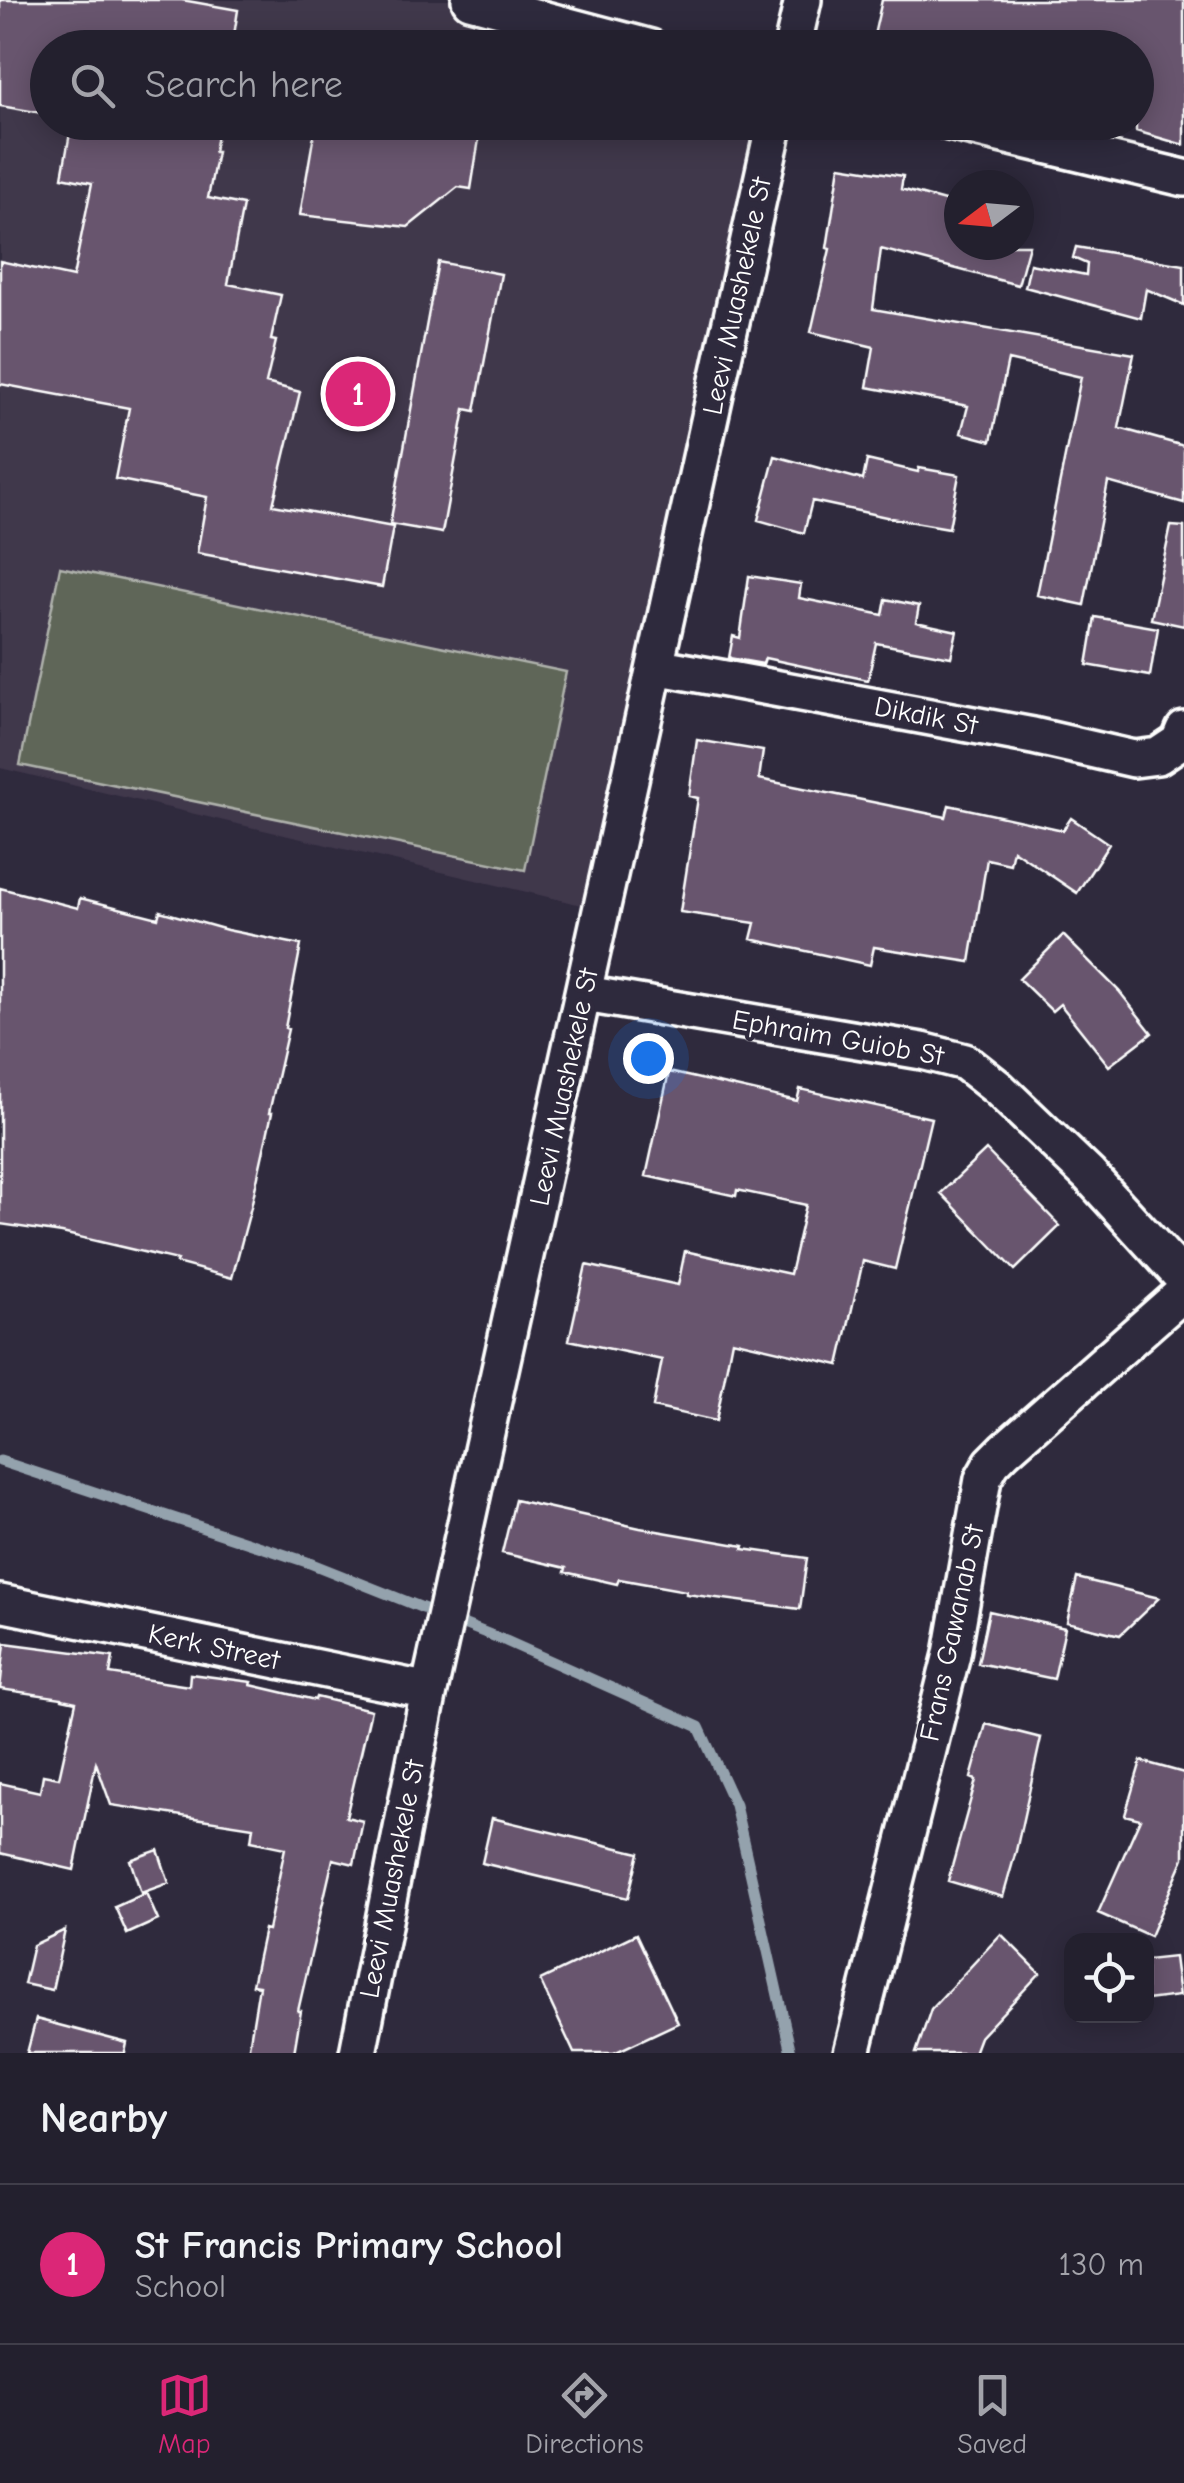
<!DOCTYPE html>
<html lang="en">
<head>
<meta charset="utf-8">
<style>
	:root { --surface:#23202e; --page:#2f2d3a; --text:#f1f3f6; --muted:#a3a3aa; --line:#403e4a; --accent:#db2777 }
	body { margin:0; font-family:"Comic Neue",sans-serif; background:var(--page); color:var(--text) }
	.controls { position:absolute; right:30px; bottom:30px; display:grid; overflow:hidden; border-radius:20px; box-shadow:0 5px 25px #0003 }
	.controls button { width:90px; height:90px; display:grid; place-items:center; padding:0; border:0; border-bottom:2px solid var(--line); background:var(--surface); color:var(--text); font:50px sans-serif }
	.compass { position:absolute; left:944px; top:170px; width:90px; height:90px; border-radius:50%; background:var(--surface); box-shadow:0 5px 25px #0003; rotate:254deg }
	.you { position:absolute; left:648px; top:1058px; width:35px; height:35px; margin:-25px; border:8px solid #fff; border-radius:50%; background:#1a73e8; box-shadow:0 0 0 15px #1a73e833 }
	.badge { display:grid; place-items:center; width:65px; height:65px; border-radius:50%; background:var(--accent); color:#fff; font-size:32px; font-weight:700 }
	.pin { position:absolute; translate:-50% -50%; border:5px solid #fff; box-shadow:0 2px 10px #0006 }
	.list { margin:0; padding:0; list-style:none }
	h2 { display:flex; justify-content:space-between; align-items:center; height:130px; margin:0; padding:0 40px; font-size:42px }
	h2 small { font-size:32px; font-weight:400; color:var(--muted) }
	.list li { display:grid; grid-template-columns:65px 1fr auto; gap:30px; align-items:center; box-sizing:border-box; height:160px; padding:0 40px; border-top:2px solid var(--line) }
	.list b { display:block; font-size:38px; white-space:nowrap }
	.list p { margin:0; font-size:32px; white-space:nowrap; color:var(--muted) }
	.list em { font-size:32px; font-style:normal; color:var(--muted) }
	.icon { flex:none; width:55px; height:55px; fill:none; stroke:currentColor; stroke-width:2; stroke-linecap:round; stroke-linejoin:round }
	.map { position:relative; flex:none; width:1184px; height:2053px; overflow:hidden }
	.search { position:absolute; background:var(--surface); box-shadow:0 5px 25px #0003; left:30px; right:30px; top:30px; height:110px; display:flex; align-items:center; gap:25px; box-sizing:border-box; padding:0 35px; border-radius:55px; color:var(--muted); font-size:38px }
	.sheet { height:290px; background:var(--surface) }
	nav { display:flex; justify-content:space-around; align-items:center; box-sizing:border-box; height:140px; border-top:2px solid var(--line); background:var(--surface); font-size:28px; color:var(--muted) }
	nav a { display:grid; justify-items:center; gap:5px }
	nav .on { color:var(--accent) }
	.map>svg:first-child { display:block }
</style>
</head>
<body>
<div class="map">
<svg width="1184" height="2053" viewBox="0 0 1184 2053">
	<rect width="100%" height="100%" fill="#2f2a3d"/>
	<filter id="ink" filterUnits="userSpaceOnUse"><feTurbulence type="fractalNoise" baseFrequency=".01" numOctaves="2"/><feDisplacementMap in="SourceGraphic" scale="20" xChannelSelector="R" yChannelSelector="G"/><feConvolveMatrix kernelMatrix="1 2 1 2 8 2 1 2 1" color-interpolation-filters="sRGB"/></filter>
	<g filter="url(#ink)">
		<!-- built -->
		<path fill="#40374c" d="M 0,0 L 470,0 L 651,47 L 48,48 L 48,122 L 775,123 L 603,910 L 0,768 Z"/>
		<!-- green -->
		<path fill="#5f6659" stroke="#afb2ac" stroke-width="2.5" d="M 60,567 L 566,672 L 525,870 L 20,765 Z"/>
		<g fill="none" stroke-linecap="round" stroke-linejoin="round">
			<!-- stream -->
			<path stroke="#94a2ad" stroke-width="11" d="M 0,1461 L 307,1562 L 506,1641 L 699,1727 L 735,1805 L 791,2053"/>
		</g>
		<!-- building -->
		<path fill="#68556e" stroke="#fff" stroke-width="2.5" d="M 0,0 L 182,0 L 238,10 L 232,48 L 48,48 L 48,114 L 0,106 Z
			M 882,0 L 1184,0 L 1184,145 L 1136,131 L 1136,48 L 888,48 L 872,44 Z
			M 72,122 L 219,122 L 214,152 L 217,152 L 208,198 L 243,205 L 228,284 L 281,295 L 271,340 L 276,341 L 266,383 L 300,392 L 273,505 L 393,527 L 382,587 L 197,553 L 207,497 L 115,479 L 129,408 L 0,384 L 0,261 L 73,277 L 92,183 L 62,177 Z
			M 316,122 L 386,122 L 479,139 L 471,189 L 458,187 L 408,227 L 300,215 Z
			M 840,166 L 903,176 L 901,189 L 959,205 L 959,245 L 1029,245 L 1018,285 L 881,249 L 873,309 L 1134,354 L 1119,428 L 1184,446 L 1184,503 L 1108,482 L 1084,605 L 1037,595 L 1081,377 L 1008,360 L 991,441 L 961,433 L 968,406 L 867,387 L 874,347 L 811,332 L 830,249 L 827,248 Z
			M 1076,247 L 1184,265 L 1184,305 L 1146,289 L 1141,318 L 1025,287 L 1030,264 L 1086,275 L 1087,264 L 1073,258 Z
			M 438,262 L 501,274 L 475,411 L 465,409 L 442,533 L 390,524 Z
			M 775,456 L 863,480 L 867,460 L 918,472 L 919,468 L 959,475 L 949,528 L 891,518 L 812,501 L 804,533 L 758,520 Z
			M 1171,526 L 1184,527 L 1184,626 L 1151,619 Z
			M 749,576 L 801,584 L 799,598 L 883,615 L 886,599 L 919,606 L 916,622 L 957,631 L 951,657 L 876,643 L 868,680 L 765,658 L 763,664 L 729,658 L 733,636 L 740,638 Z
			M 1095,617 L 1158,628 L 1150,676 L 1087,665 Z
			M 697,740 L 763,751 L 759,779 L 946,817 L 949,805 L 1063,830 L 1071,818 L 1109,844 L 1077,893 L 1013,850 L 1010,864 L 987,859 L 970,962 L 874,947 L 870,965 L 751,939 L 755,923 L 680,912 L 698,798 L 689,796 Z
			M 0,888 L 78,908 L 80,898 L 158,918 L 160,911 L 227,930 L 301,945 L 285,1028 L 288,1029 L 269,1113 L 272,1113 L 251,1207 L 232,1278 L 176,1263 L 177,1260 L 62,1233 L 0,1224 Z
			M 1063,935 L 1119,991 L 1152,1033 L 1109,1066 L 1060,1004 L 1052,1011 L 1019,979 Z
			M 669,1072 L 797,1101 L 800,1089 L 931,1118 L 895,1269 L 863,1261 L 839,1365 L 732,1340 L 716,1421 L 653,1407 L 662,1360 L 569,1340 L 586,1265 L 678,1285 L 685,1251 L 790,1274 L 806,1205 L 737,1190 L 736,1196 L 646,1176 Z
			M 986,1150 L 1060,1226 L 1015,1270 L 941,1193 Z
			M 515,1500 L 640,1528 L 744,1546 L 743,1549 L 807,1558 L 800,1609 L 686,1594 L 686,1591 L 619,1579 L 617,1584 L 565,1572 L 566,1568 L 502,1553 Z
			M 1077,1578 L 1159,1598 L 1120,1635 L 1067,1622 Z
			M 989,1611 L 1065,1628 L 1054,1679 L 978,1663 Z
			M 5,1643 L 113,1657 L 110,1674 L 189,1686 L 190,1674 L 252,1682 L 251,1685 L 315,1700 L 316,1697 L 371,1710 L 346,1817 L 363,1821 L 354,1864 L 333,1859 L 298,2011 L 301,2011 L 294,2053 L 248,2053 L 259,1986 L 252,1985 L 264,1929 L 268,1930 L 285,1848 L 251,1841 L 253,1827 L 111,1805 L 96,1763 L 74,1870 L 0,1853 L 0,1783 L 40,1792 L 43,1775 L 59,1778 L 76,1702 L 62,1699 L 62,1698 L 0,1689 Z
			M 986,1724 L 1041,1738 L 1016,1851 L 1003,1897 L 948,1881 L 976,1780 L 971,1778 Z
			M 1141,1761 L 1184,1773 L 1184,1858 L 1150,1936 L 1098,1913 L 1140,1819 L 1125,1815 Z
			M 492,1818 L 639,1853 L 628,1898 L 482,1863 Z
			M 158,1850 L 169,1883 L 141,1893 L 130,1860 Z
			M 146,1893 L 158,1920 L 127,1934 L 115,1907 Z
			M 65,1930 L 52,1990 L 24,1984 L 33,1945 Z
			M 636,1934 L 678,2023 L 614,2053 L 574,2053 L 540,1980 Z
			M 1001,1934 L 1040,1973 L 980,2037 L 974,2053 L 916,2053 L 931,2009 Z
			M 1174,1957 L 1179,1996 L 1146,2000 L 1146,1960 Z
			M 36,2019 L 127,2043 L 125,2053 L 27,2053 Z"/>
		<g fill="none" stroke-linecap="round" stroke-linejoin="round">
			<!-- minor casing -->
			<g stroke="#fff" stroke-width="42">
				<path id="minor" d="M 470,0 L 651,48
					M 792,48 L 803,0
					M 949,122 L 1184,178
					M 655,666 L 1033,736 L 1134,759 L 1158,756 L 1179,742 L 1184,730
					M 585,994 L 922,1051 L 965,1062 L 998,1088 L 1089,1175 L 1184,1279
					M 0,1603 L 429,1691
					M 358,2053 L 429,1691 L 775,122
					M 852,2053 L 952,1654 L 983,1479 L 992,1463 L 1005,1450 L 1184,1292"/>
			</g>
			<!-- minor -->
			<use href="#minor" stroke="#2f2a3d" stroke-width="35"/>
		</g>
	</g>
	<g text-anchor="middle" dominant-baseline="central" stroke-width="8" stroke-linejoin="round" paint-order="stroke">
		<!-- street labels -->
		<g font-size="28" fill="#fff" stroke="#2f2a3d">
			<text transform="translate(737 296) rotate(-78)">Leevi Muashekele St</text>
			<text transform="translate(926 716) rotate(11)">Dikdik St</text>
			<text transform="translate(838 1038) rotate(10)">Ephraim Guiob St</text>
			<text transform="translate(564 1087) rotate(-78)">Leevi Muashekele St</text>
			<text transform="translate(952 1633) rotate(-78)">Frans Gawanab St</text>
			<text transform="translate(214 1647) rotate(12)">Kerk Street</text>
			<text transform="translate(392 1879) rotate(-79)">Leevi Muashekele St</text>
		</g>
	</g>
</svg>
<div class="controls">
<button><svg class="icon" aria-label="locate" viewBox="0 0 24 24"><circle cx="12" cy="12" r="6"/><path d="M12 2v4M12 18v4M2 12h4M18 12h4"/></svg></button>
</div>
<svg class="compass" viewBox="-18 -18 36 36"><path d="M0-13l5 13h-10z" fill="#e53935"/><path d="M0 13l5-13h-10z" fill="#a3a3aa"/></svg>
<div class="you"></div>
<div class="pin badge" style="left:358px;top:394px">1</div>
<div class="search"><svg class="icon" aria-label="search" viewBox="0 0 24 24"><circle cx="10" cy="10" r="6"/><path d="M15 15l6 6"/></svg>Search here</div>
</div>
<section class="sheet">
<h2>Nearby<small></small></h2>
<ul class="list">
<li><span class="badge">1</span><div><b>St Francis Primary School</b><p>School</p></div><em>130 m</em></li>
</ul>
</section>
<nav>
<a class="on"><svg class="icon" aria-label="map" viewBox="0 0 24 24"><path d="M3 6l6-2 6 2 6-2v14l-6 2-6-2-6 2zM9 4v14M15 6v14"/></svg>Map</a>
<a><svg class="icon" aria-label="directions" viewBox="0 0 24 24"><path d="M12 3l9 9-9 9-9-9zM9 14v-3h6M13 9l2 2-2 2"/></svg>Directions</a>
<a><svg class="icon" aria-label="saved" viewBox="0 0 24 24"><path d="M7 4h10v16l-5-4-5 4z"/></svg>Saved</a>
</nav>
</body>
</html>
